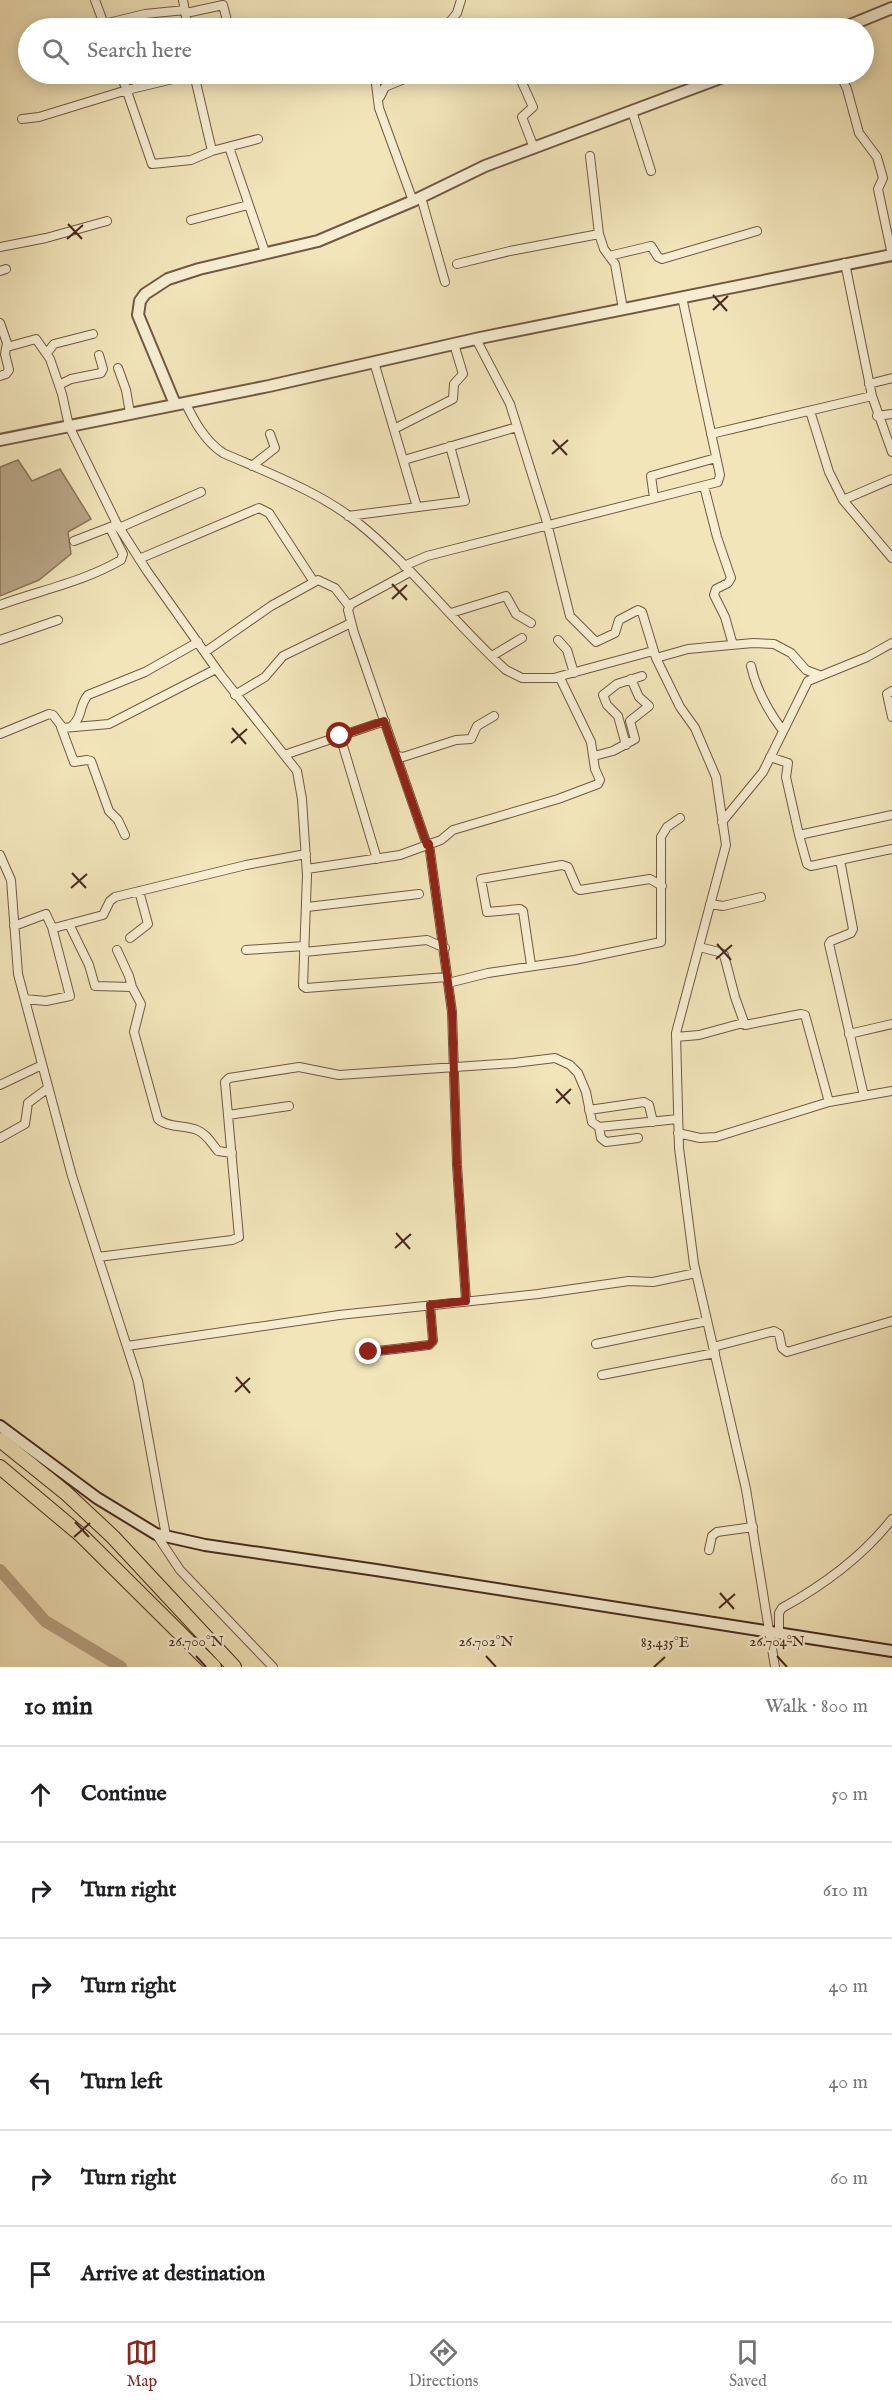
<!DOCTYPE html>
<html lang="en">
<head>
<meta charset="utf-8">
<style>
	:root { --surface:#fff; --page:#f6f6f6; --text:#202124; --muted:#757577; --line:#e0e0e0; --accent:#8f2418 }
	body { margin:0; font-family:"IM FELL English",serif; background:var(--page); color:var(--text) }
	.stop { position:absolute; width:18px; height:18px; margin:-14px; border:4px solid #8f2418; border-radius:50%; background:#fff }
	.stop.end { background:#8f2418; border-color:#fff; box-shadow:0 2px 6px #0008 }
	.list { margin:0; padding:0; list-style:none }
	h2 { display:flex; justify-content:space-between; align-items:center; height:78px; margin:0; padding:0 24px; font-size:26px }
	h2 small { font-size:20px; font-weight:400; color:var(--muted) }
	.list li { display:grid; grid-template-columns:39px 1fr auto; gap:18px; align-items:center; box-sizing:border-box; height:96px; padding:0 24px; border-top:2px solid var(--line) }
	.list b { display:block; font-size:22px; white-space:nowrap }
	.list em { font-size:20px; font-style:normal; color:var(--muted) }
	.icon { flex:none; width:33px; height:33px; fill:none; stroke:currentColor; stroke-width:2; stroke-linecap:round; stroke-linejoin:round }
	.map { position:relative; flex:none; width:892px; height:1667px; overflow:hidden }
	.search { position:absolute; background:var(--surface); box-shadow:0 3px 15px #0003; left:18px; right:18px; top:18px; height:66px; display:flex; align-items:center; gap:15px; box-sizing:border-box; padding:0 21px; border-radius:33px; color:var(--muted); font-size:22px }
	.sheet { height:654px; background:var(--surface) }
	nav { display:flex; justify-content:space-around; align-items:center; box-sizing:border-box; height:84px; border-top:2px solid var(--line); background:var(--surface); font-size:16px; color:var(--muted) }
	nav a { display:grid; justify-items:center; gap:3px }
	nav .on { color:var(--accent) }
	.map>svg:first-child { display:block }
</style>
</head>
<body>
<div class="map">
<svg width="892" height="1667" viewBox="0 0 892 1667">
	<rect width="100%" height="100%" fill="#f2e5ba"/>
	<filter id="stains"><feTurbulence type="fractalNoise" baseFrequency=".00333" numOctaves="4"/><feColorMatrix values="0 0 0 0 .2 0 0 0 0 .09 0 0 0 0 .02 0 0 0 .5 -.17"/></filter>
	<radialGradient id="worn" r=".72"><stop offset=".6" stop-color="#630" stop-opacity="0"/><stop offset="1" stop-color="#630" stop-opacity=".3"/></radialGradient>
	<!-- water -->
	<path fill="#b8a585" stroke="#8b735b" stroke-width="1.5" d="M 18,460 L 32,481 L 60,469 L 91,519 L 68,532 L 71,554 L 39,580 L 0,596 L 0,467 Z"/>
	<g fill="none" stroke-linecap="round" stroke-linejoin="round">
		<!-- river -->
		<path stroke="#b8a585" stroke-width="12" d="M 0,1570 L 45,1621 L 121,1667"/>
		<!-- minor casing -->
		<g stroke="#725844" stroke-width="10">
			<path id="minor" d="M 95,0 L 105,27
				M 183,0 L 188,28
				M 186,13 L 223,5 L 229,28
				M 104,24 L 145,14 L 185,10
				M 445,28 L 457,13 L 461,0
				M 121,74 L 152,164 L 191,160 L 212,151
				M 194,74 L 212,151 L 258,139
				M 388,74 L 377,80 L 376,84 L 379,108 L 413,201
				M 518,74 L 533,107 L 522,117 L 534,148
				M 840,74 L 847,89 L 859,133 L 877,157 L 883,178 L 878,189 L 892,255
				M 521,80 L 539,74
				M 380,97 L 385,87 L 416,74
				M 632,111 L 651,171
				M 22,119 L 39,117 L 127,90 L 194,74
				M 229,147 L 265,252
				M 590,156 L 599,234 L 604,249 L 615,264 L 623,309
				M 421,197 L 445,282
				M 191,220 L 248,205
				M 0,247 L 46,238 L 107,221
				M 609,256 L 651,246 L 658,257 L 662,259 L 757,231
				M 845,263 L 872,396 L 892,452
				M 457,264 L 510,251 L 599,234
				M 0,271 L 6,269
				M 0,323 L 7,343 L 5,354 L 9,370 L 6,374 L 0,376
				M 476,339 L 510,404 L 546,519 L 570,616 L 596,642 L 615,633 L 619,620 L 638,610 L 642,612 L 656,658 L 680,707 L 695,728 L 716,777 L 726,845 L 676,1033 L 679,1148 L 694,1264 L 746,1489 L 775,1667
				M 7,347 L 36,339 L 50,359 L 62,394 L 69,426 L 117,524 L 147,571 L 220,674 L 297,771 L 302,799 L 307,875 L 303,986 L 306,988 L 447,977
				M 47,353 L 54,344 L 93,334
				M 374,362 L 417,507
				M 118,368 L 126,390 L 130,413
				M 869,384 L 892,378
				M 59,385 L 71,379 L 101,373 L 103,369 L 99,355
				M 185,402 C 194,421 205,441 223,453 C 266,472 320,492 357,522 C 412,566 454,623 506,670 L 522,678 L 560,678 L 591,742 L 595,769 L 600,780 L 598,784 L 558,799 L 453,830 L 441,840 L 400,855 L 307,869
				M 810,411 L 829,472 L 843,500 L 892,558
				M 877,416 L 892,414
				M 394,429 L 453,399 L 454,384 L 463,374 L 454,344
				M 711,434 L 872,396
				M 404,460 L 517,427
				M 252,466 L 275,448 L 270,434
				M 704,486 L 717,537 L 731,578 L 728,583 L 716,589 L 714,595 L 725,617 L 733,645
				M 654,498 L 651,476 L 716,458
				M 843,500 L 892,479
				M 348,516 L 465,501 L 450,446
				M 119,528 L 201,492
				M 74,541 L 113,526
				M 139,559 L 259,508 L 269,513 L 314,582
				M 404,566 L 427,556 L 718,482 L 720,475 L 682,297
				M 410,572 L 351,604 L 348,610 L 354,633 L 427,845
				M 0,605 C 41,590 83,582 121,560 L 123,554 L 110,528
				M 451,613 L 506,596 L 516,614 L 531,623
				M 0,640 L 58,620
				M 558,640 L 567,650 L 574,673
				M 205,652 L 271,606 L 318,580 L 335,588 L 349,606
				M 492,656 L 522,638
				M 656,658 L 688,649 L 753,643 L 774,644 L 791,653 L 806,670 L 819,675
				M 751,666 C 756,689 769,712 783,731
				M 557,677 L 653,651
				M 892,691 L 887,694 L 892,717
				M 235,695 L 265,677 L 283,656 L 351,623
				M 61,727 L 74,762 L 87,760 L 91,761 L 109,811 L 118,820 L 125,835
				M 71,727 C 84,715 78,707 88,695 L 145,672 L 198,642
				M 0,734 L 49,714 L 53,715 L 63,728 L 109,724 L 216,669
				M 340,736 L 377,859
				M 626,745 L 618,716 L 607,705 L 603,695 L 617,684 L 642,676
				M 284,755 L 385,721
				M 397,756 L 403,757 L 456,740 L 471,739 L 477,726 L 494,716
				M 594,756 L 613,751 L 635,739 L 630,721 L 649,706 L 639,697 L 631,679
				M 770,757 L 788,763 L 786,777 L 799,835 L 892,815
				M 722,822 L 763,772 L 808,681 L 867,657 L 892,643
				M 799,835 L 807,864 L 811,866 L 892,849
				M 429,844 L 452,1012 L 457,1165 L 466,1301
				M 0,855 L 11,880 L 18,974 L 72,1176 L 138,1381 L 166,1536
				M 840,860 L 853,929 L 851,933 L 831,941 L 829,944 L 864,1096
				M 710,904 L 723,906 L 761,897
				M 307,907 L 419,894
				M 69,924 L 89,965 L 95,986 L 132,987 L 141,1004 L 134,1032 L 158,1119 C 168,1128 185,1125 197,1130 C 207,1134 211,1143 218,1151 L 232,1153
				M 14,926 L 46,914 L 51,925 L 54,928 L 103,915 L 110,901 L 115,897 L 246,865 L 306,854
				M 130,938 L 148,924 L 139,891
				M 699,947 L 719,952 L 724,955 L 735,997 L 745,1025 L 801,1014 L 805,1015 L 829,1102
				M 117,950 L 129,976 L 132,987
				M 246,950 L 304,946
				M 304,952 L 427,940 L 445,948
				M 531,965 L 523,911 L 520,909 L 487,912 L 481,879 L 562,865 L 568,867 L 577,888 L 580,890 L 650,879 L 662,886
				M 448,983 L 488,973 L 575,960 L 661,942 L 661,837 L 667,827 L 680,818
				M 25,999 L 46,1001 L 70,996 L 52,927
				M 849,1034 L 892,1024
				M 676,1037 L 699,1035 L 743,1023
				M 0,1085 L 42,1065
				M 589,1110 L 644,1102 L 649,1105 L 653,1122
				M 228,1115 L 289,1106
				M 599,1127 L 601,1138 L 606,1142 L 638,1138
				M 678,1133 L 700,1138 L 716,1137 L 829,1102 L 892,1091
				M 0,1138 L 25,1124 L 28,1103 L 48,1088
				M 98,1257 L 232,1240 L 239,1237 L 225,1082 L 229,1078 L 299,1067 L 339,1075 L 514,1063 L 555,1058 L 570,1065 L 578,1073 L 586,1092 L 592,1122 L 599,1127 L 678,1119
				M 596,1344 L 707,1321
				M 127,1346 L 339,1315 L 538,1294 L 629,1281 L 653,1282 L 696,1273
				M 713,1347 L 774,1331 L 779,1334 L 782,1348 L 787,1352 L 892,1321
				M 369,1352 L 429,1345 L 433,1341 L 430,1305
				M 602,1375 L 715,1353
				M 156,1534 L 180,1570 L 273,1667
				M 709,1550 L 712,1536 L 717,1532 L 753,1527
				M 779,1633 L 779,1613 L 782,1608 C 822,1586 863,1556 892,1519"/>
		</g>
		<!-- tertiary casing -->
		<g stroke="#725844" stroke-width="14">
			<path id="tertiary" d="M 843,28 L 892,8
				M 175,404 L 138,315 L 140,301 L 145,294 L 168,279 L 199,269 L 318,241 L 413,201 L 485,166 L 731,74
				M 0,440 L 269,386 L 480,338 L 892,255"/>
		</g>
		<!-- secondary casing -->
		<g stroke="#47291d" stroke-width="14">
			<path id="secondary" d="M 0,1426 L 97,1498 L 156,1534 L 205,1545 L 376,1570 L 892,1651"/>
		</g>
		<!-- trunk casing -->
		<g stroke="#47291d" stroke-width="16">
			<path id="trunk" d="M 0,1440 L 66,1493 L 113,1537 L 234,1667
				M 0,1467 L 82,1536 L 214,1667"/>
		</g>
		<!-- minor -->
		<use href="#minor" stroke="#f7eed2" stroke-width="8"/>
		<!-- tertiary -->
		<use href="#tertiary" stroke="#f7eed2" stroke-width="10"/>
		<!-- secondary -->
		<use href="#secondary" stroke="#f7eed2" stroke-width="10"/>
		<!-- trunk -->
		<use href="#trunk" stroke="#f2e5ba" stroke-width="14"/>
	</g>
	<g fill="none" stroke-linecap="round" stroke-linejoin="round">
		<!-- route -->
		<path stroke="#8f2418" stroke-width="8" d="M 340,736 L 384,721 L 427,845 L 429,844 L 452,1012 L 457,1165 L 466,1301 L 430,1305 L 433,1341 L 429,1345 L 369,1352"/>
	</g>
	<!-- ticks -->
	<path fill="none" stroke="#47291d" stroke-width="2" d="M 68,224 L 82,239M 67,239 L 83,225M 713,295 L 727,311M 713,310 L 728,296M 553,440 L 567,455M 552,454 L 568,440M 392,584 L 407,600M 392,599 L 407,585M 232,728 L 246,744M 231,743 L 247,729M 72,873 L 86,888M 71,888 L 87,874M 717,944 L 731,960M 716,959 L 732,945M 556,1089 L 570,1104M 556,1103 L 571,1089M 396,1233 L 410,1249M 395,1248 L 411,1234M 236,1377 L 250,1393M 235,1392 L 250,1378M 75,1522 L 89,1537M 74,1537 L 90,1523M 720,1593 L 734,1609M 719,1608 L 735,1594M 196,1656 L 206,1667M 486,1656 L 496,1667M 777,1656 L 787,1667M 654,1667 L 665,1657"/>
	<g font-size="15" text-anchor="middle" fill="#47291d" stroke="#f7eed2" stroke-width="5" stroke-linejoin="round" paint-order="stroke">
		<text x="196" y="1646">26.700°N</text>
		<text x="486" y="1646">26.702°N</text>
		<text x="777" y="1646">26.704°N</text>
		<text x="665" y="1647">83.435°E</text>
	</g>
	<rect width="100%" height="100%" filter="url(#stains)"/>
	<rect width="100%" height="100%" fill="url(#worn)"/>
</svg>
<div class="stop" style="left:340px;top:736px"></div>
<div class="stop end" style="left:369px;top:1352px"></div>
<div class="search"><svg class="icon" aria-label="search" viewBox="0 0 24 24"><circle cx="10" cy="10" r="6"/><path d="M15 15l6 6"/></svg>Search here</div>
</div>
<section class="sheet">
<h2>10 min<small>Walk · 800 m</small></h2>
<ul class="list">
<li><svg class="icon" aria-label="ahead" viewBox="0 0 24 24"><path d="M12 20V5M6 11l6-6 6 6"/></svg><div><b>Continue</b></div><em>50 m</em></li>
<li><svg class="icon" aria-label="right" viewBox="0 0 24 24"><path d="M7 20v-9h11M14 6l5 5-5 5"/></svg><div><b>Turn right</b></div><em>610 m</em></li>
<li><svg class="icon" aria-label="right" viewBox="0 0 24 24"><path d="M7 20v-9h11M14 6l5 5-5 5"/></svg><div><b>Turn right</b></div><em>40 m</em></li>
<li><svg class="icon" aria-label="left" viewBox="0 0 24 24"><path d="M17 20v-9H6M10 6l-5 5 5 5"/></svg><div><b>Turn left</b></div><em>40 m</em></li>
<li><svg class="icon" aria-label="right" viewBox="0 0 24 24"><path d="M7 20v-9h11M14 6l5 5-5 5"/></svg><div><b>Turn right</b></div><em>60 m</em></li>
<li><svg class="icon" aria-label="arrive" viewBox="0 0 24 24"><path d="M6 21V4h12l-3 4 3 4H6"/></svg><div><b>Arrive at destination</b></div></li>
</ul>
</section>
<nav>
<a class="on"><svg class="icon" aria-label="map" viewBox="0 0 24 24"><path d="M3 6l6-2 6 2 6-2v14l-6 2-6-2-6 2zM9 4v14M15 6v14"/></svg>Map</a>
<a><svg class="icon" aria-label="directions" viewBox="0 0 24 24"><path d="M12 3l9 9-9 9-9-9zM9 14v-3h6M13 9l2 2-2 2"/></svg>Directions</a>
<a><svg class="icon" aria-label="saved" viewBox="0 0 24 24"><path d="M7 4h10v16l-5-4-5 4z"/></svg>Saved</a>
</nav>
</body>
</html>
